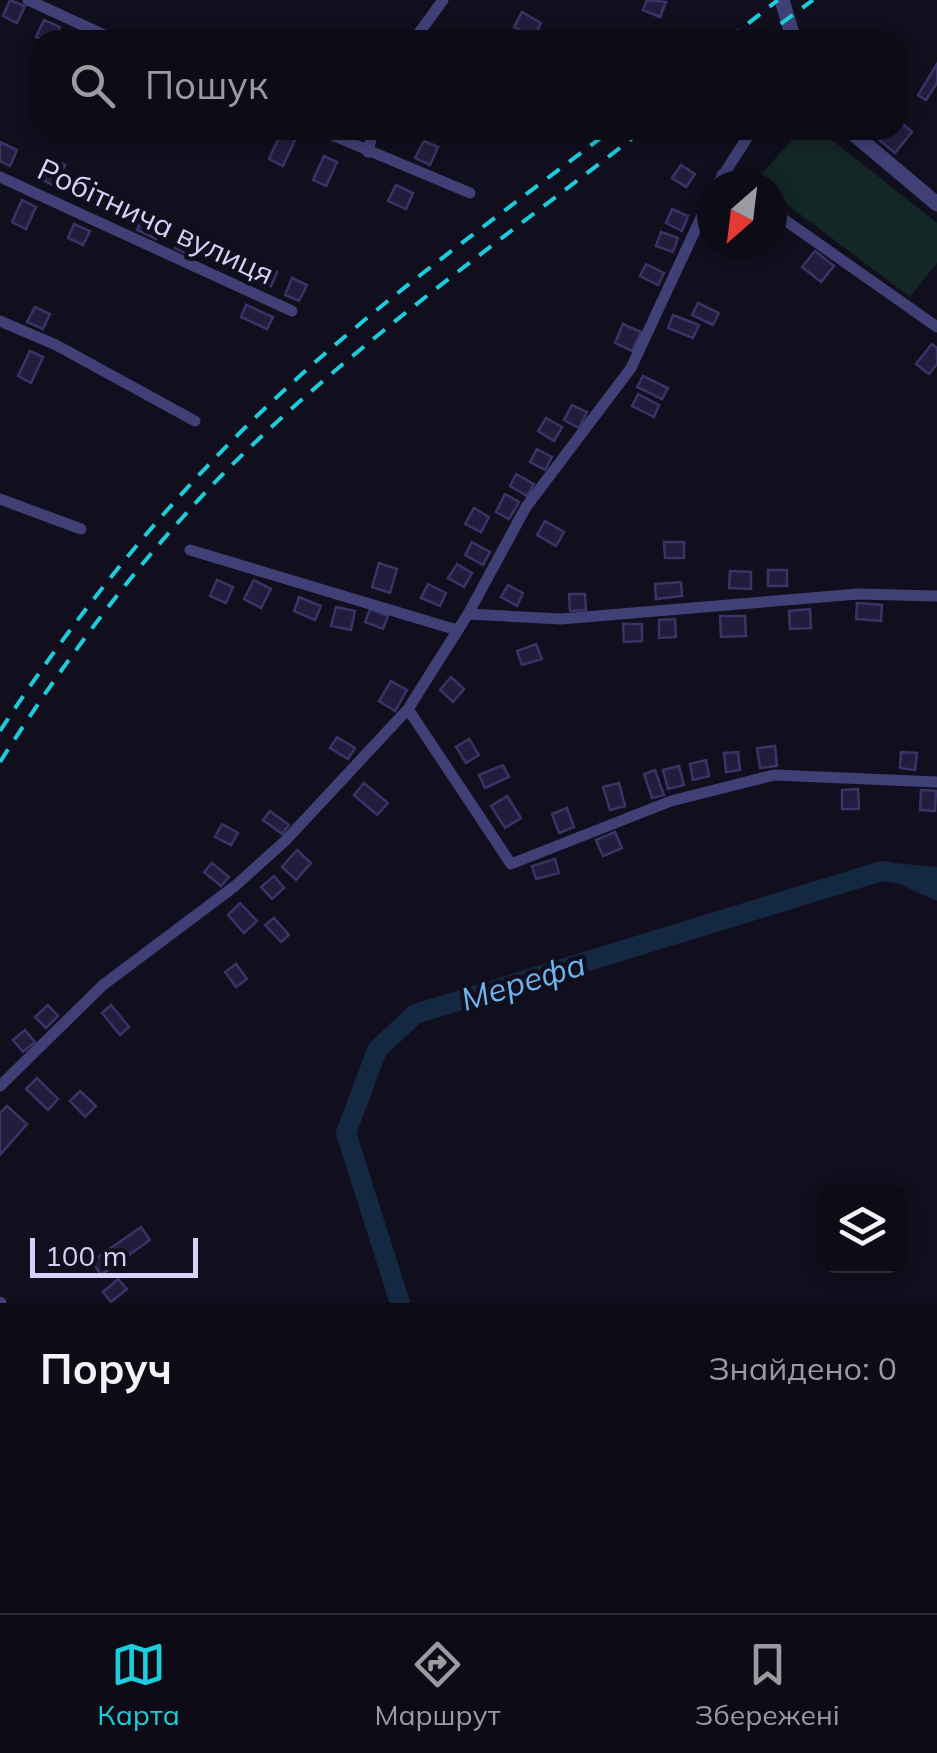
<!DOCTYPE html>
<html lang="uk">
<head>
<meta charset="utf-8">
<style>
	:root { --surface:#0d0b16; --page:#1b1923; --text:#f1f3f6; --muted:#9a9ba1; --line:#2d2b35; --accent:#1dcddb }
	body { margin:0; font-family:Mulish,sans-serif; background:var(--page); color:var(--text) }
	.controls { position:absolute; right:30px; bottom:30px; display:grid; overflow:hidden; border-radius:20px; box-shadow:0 5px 15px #0003 }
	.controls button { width:90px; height:90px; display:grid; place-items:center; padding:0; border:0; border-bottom:2px solid var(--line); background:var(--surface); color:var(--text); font:50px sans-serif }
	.compass { position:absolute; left:697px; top:170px; width:90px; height:90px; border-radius:50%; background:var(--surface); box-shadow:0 5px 15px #0003; rotate:208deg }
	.scale { position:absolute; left:30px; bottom:25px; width:168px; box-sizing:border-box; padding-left:10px; border:5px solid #d5d2f9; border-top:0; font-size:28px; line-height:35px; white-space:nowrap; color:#d5d2f9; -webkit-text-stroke:8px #110f1e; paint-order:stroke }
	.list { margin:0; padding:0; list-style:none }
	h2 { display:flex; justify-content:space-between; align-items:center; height:130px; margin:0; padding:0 40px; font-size:42px }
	h2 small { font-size:32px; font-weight:400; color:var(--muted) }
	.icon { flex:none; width:55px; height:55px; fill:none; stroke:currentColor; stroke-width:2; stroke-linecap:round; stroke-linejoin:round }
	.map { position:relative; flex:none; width:937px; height:1303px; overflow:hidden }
	.search { position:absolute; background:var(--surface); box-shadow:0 5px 15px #0003; left:30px; right:30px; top:30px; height:110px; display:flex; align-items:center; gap:25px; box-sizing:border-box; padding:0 35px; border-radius:30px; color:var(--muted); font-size:38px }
	.sheet { height:310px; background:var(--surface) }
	nav { display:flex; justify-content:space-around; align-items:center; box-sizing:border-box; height:140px; border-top:2px solid var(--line); background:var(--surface); font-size:28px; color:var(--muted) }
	nav a { display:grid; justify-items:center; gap:5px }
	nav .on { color:var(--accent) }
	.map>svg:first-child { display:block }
</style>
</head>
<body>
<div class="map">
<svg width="937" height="1303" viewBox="0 0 937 1303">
	<rect width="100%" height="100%" fill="#110f1e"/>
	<!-- green -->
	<path fill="#132726" d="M 801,130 L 819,130 L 937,223 L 937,263 L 910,297 L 772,193 L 772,185 L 755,181 Z"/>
	<!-- water -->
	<path fill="#152842" d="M 894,863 L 937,867 L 937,901 L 899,884 Z"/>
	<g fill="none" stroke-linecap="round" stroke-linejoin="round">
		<!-- river -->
		<path stroke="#152842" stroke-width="20" d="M 400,1303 L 346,1133 L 377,1050 L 415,1014 L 882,871 L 937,880"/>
	</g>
	<!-- building -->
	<path fill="#231d3d" stroke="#3b3266" stroke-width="2.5" d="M 10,0 L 25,6 L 17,23 L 3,16 Z
		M 647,0 L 666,2 L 660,17 L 643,10 Z
		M 522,12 L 541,23 L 534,37 L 514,27 Z
		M 44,20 L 60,27 L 55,40 L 36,37 Z
		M 937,64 L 937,83 L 926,100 L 918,95 Z
		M 897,119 L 912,132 L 895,153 L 867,130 L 897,130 Z
		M 281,133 L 295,140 L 283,166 L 269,159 Z
		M 424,141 L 438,147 L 430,165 L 415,158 Z
		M 0,142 L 17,150 L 10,166 L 0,161 Z
		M 324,156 L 337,162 L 326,186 L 313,180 Z
		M 50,158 L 65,165 L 55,186 L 41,179 Z
		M 681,165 L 695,174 L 686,187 L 672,178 Z
		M 84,182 L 99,189 L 92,204 L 77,198 Z
		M 396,185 L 413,193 L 406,209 L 388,201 Z
		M 22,200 L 36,207 L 26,229 L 12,222 Z
		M 672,209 L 688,216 L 682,231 L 666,223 Z
		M 143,216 L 163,224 L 156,239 L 137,230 Z
		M 74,224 L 90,231 L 83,245 L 68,238 Z
		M 661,232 L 678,238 L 673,252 L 656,246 Z
		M 181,235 L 199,244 L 193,257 L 175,248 Z
		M 815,251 L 834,266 L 821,282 L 802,267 Z
		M 646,264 L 664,273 L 658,285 L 640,276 Z
		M 262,265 L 277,272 L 271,286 L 255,279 Z
		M 292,278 L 307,285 L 299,301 L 285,295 Z
		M 698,303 L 719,313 L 713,325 L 692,315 Z
		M 246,305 L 273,317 L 267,329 L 241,317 Z
		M 35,307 L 50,314 L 43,329 L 27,322 Z
		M 673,315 L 699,325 L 693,338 L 668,328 Z
		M 623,324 L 641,332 L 632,351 L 615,343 Z
		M 932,344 L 937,348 L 937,364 L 929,374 L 916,364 Z
		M 30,351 L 43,357 L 31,383 L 18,376 Z
		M 643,376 L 668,388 L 662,399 L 637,387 Z
		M 638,394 L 659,405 L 654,417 L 632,406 Z
		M 572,405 L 587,412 L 579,428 L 564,420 Z
		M 546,418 L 562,427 L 554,441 L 538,431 Z
		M 537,449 L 552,457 L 545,470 L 530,462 Z
		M 516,474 L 534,484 L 527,496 L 510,486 Z
		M 505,494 L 519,502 L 509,519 L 496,512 Z
		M 474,508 L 489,517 L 481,532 L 465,524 Z
		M 545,521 L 564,532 L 556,546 L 537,535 Z
		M 472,542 L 490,552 L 483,565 L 465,555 Z
		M 664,542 L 684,542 L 684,558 L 665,558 Z
		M 379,563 L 397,569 L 390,593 L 372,587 Z
		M 457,564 L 472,573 L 464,587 L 448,578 Z
		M 768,570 L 787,570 L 787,586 L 768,586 Z
		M 730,571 L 751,572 L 751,589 L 729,588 Z
		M 217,580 L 233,587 L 226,603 L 210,596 Z
		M 254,580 L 271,589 L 261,608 L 244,599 Z
		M 681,582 L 682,596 L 656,599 L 655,584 Z
		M 428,584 L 446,593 L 440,606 L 421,598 Z
		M 508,585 L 523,593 L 517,606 L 501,597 Z
		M 569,594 L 585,594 L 586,610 L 570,611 Z
		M 299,597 L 321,606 L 315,620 L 294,611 Z
		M 857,603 L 882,605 L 881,621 L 856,619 Z
		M 336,607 L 355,611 L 351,630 L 331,626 Z
		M 370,609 L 388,616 L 383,629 L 365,622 Z
		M 810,609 L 811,628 L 790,629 L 789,611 Z
		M 720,616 L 745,616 L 746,636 L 721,637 Z
		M 675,619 L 676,637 L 659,638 L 659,620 Z
		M 623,624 L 642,624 L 642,641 L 624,642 Z
		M 536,644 L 542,659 L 522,665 L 517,651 Z
		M 451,677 L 464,689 L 453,702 L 440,690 Z
		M 391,681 L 407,690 L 395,711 L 379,701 Z
		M 337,737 L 355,748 L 348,759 L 330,748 Z
		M 469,739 L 479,755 L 466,763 L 456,747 Z
		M 775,746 L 777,766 L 760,768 L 757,748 Z
		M 738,752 L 740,770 L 726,772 L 724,753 Z
		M 901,752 L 917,753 L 915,770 L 900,768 Z
		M 706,760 L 709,776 L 693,780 L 690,764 Z
		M 503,765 L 509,777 L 485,788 L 479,775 Z
		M 679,766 L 684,785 L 668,789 L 663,770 Z
		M 655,770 L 664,795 L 652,798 L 644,774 Z
		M 364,783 L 388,803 L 377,815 L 354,795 Z
		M 619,783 L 625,806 L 610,810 L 603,787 Z
		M 858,789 L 859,809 L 842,809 L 842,790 Z
		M 921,790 L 936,791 L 935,811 L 920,810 Z
		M 507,796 L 521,818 L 505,828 L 491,806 Z
		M 567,808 L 574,827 L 559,833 L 552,814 Z
		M 270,811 L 289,825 L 282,834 L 263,820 Z
		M 222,824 L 238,833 L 231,845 L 215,837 Z
		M 615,832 L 622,848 L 603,856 L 596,840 Z
		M 297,850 L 311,863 L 296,880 L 282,867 Z
		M 555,859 L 559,873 L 536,879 L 532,866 Z
		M 212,863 L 229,877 L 221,886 L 204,872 Z
		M 274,876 L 284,888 L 272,899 L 261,887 Z
		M 240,903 L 257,921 L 244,933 L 228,915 Z
		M 274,918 L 289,935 L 281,942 L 265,925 Z
		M 236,964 L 247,979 L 236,987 L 225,972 Z
		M 48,1005 L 58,1016 L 46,1028 L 35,1017 Z
		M 111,1005 L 129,1027 L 120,1035 L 102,1013 Z
		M 25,1030 L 35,1042 L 23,1052 L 13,1040 Z
		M 37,1078 L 58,1099 L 48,1110 L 26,1089 Z
		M 80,1091 L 96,1106 L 85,1117 L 70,1101 Z
		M 7,1106 L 27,1124 L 0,1155 L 0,1113 Z
		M 141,1227 L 150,1240 L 101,1275 L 92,1261 Z
		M 118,1279 L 127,1289 L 111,1302 L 103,1292 Z"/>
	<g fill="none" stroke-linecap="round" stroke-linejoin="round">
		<!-- minor -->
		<path stroke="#404077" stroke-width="11" d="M 28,0 L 115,40
			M 414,40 L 443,0
			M 320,130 L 470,193
			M 368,152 L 373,130
			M 722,175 L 736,185
			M 0,177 L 292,311
			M 717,185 L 752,130
			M 772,211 L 937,327
			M 0,321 L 56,345 L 195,421
			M 0,499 L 81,529
			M 190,550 L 457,630
			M 468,614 L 561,619 L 858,594 L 937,596
			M 408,709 L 511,864 L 671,801 L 774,775 L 937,782
			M 0,1086 L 103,985 L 235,886 L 285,841 L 408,709 L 468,614 L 526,507 L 631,368 L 712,194
			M 0,1302 L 1,1303"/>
		<!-- tertiary -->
		<path stroke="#404077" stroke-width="15" d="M 782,0 L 794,40
			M 849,130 L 937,204"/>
		<!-- rail -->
		<path stroke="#1dcddb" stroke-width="4" stroke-dasharray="15 12" stroke-linecap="butt" d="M 727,40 L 778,0
			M 759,40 L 813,0
			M 0,731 C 82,605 179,486 291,384 C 391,292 503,213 611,130
			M 0,762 C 75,644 163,528 265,433 C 383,323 516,229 643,130"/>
	</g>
	<g text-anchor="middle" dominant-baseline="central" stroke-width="9" stroke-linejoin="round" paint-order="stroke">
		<!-- street labels -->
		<g font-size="30" fill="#d5d2f9" stroke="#110f1e">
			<text transform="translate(156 221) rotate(25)">Робітнича вулиця</text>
		</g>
		<!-- water labels -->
		<g font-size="32" font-style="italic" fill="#6db5ec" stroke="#110f1e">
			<text transform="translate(523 981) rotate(-17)">Мерефа</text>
		</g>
	</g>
</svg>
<div class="controls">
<button><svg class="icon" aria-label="layers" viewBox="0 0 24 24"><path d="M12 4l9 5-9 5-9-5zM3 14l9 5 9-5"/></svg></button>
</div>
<svg class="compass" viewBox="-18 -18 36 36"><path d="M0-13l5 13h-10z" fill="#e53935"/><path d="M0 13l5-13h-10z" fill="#9a9ba1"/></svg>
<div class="scale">100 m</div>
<div class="search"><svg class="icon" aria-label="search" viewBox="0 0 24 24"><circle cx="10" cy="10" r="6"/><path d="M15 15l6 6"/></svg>Пошук</div>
</div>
<section class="sheet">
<h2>Поруч<small>Знайдено: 0</small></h2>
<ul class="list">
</ul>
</section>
<nav>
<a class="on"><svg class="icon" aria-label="map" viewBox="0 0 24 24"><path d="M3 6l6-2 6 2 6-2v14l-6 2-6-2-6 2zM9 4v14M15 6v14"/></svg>Карта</a>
<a><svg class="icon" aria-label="directions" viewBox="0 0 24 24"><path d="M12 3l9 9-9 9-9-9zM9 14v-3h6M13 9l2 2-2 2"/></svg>Маршрут</a>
<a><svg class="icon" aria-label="saved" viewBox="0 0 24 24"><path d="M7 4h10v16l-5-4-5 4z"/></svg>Збережені</a>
</nav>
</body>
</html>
